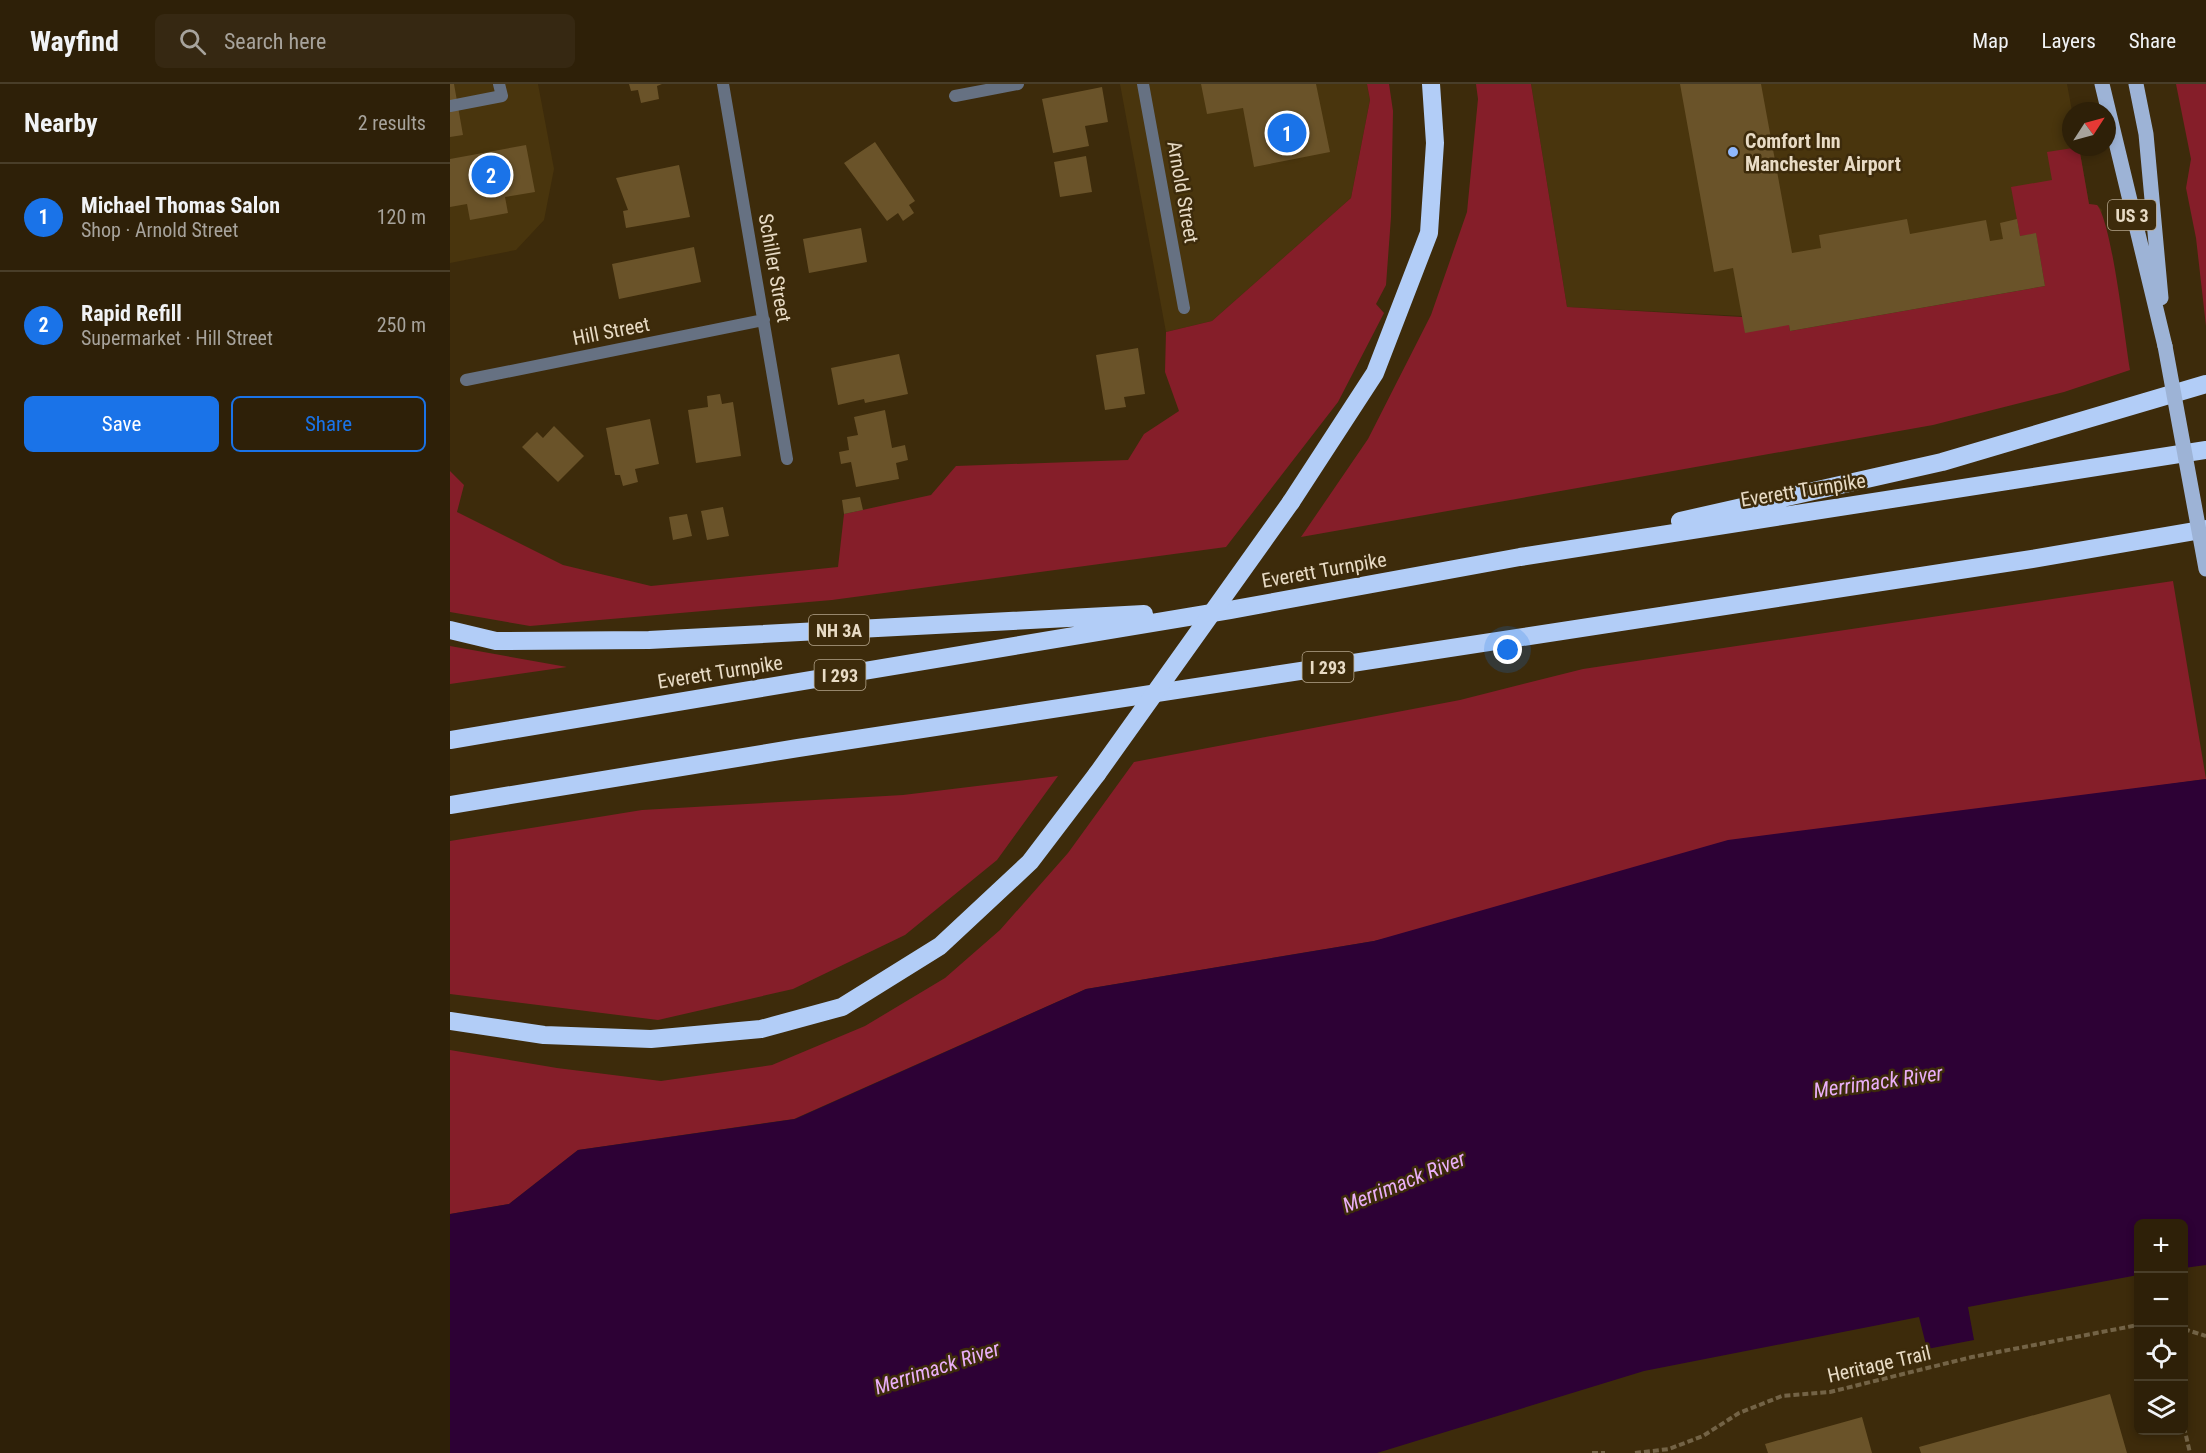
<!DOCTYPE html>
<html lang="en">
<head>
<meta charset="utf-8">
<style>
	:root { --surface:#2e2008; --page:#362812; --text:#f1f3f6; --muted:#a7a39c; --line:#493e29; --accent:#1a73e8 }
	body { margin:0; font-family:"Roboto Condensed",sans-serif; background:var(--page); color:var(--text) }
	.controls { position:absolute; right:18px; bottom:18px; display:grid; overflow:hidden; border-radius:9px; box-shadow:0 3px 9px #0003 }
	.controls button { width:54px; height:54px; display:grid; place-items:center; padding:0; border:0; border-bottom:2px solid var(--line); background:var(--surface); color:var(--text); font:30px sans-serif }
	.compass { position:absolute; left:1612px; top:18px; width:54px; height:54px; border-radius:50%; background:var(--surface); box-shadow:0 3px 9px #0003; rotate:54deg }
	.you { position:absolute; left:1058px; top:566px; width:21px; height:21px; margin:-15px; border:4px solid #fff; border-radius:50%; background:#1a73e8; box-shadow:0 0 0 9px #1a73e833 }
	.badge { display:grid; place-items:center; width:39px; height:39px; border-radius:50%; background:var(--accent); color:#fff; font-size:20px; font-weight:700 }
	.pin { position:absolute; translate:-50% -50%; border:3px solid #fff; box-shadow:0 2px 6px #0006 }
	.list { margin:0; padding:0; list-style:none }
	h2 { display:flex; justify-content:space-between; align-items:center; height:78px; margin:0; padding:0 24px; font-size:26px }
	h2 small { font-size:20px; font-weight:400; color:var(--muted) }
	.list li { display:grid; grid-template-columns:39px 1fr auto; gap:18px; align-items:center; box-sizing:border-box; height:108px; padding:0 24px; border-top:2px solid var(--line) }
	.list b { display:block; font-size:22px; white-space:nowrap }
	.list p { margin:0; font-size:20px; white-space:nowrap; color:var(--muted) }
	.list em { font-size:20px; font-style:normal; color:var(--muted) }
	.actions { display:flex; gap:12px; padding:18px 24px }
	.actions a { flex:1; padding:14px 0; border:2px solid var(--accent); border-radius:9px; text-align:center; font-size:21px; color:var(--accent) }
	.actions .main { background:var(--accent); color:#fff }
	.icon { flex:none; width:33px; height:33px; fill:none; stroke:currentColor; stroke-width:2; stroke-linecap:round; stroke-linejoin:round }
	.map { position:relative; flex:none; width:1756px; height:1369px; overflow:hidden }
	header { display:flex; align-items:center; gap:36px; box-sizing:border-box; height:84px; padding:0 30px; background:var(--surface); border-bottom:2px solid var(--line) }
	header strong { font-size:28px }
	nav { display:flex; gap:33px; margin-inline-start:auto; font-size:21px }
	.search { width:420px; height:54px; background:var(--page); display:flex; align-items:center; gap:15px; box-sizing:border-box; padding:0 21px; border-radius:9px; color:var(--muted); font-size:22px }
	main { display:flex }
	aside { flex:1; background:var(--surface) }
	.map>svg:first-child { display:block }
</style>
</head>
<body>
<header>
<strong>Wayfind</strong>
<div class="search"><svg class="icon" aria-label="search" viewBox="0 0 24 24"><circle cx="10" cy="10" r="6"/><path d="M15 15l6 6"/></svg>Search here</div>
<nav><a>Map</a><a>Layers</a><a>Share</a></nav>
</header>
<main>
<aside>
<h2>Nearby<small>2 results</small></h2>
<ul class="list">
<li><span class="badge">1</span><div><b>Michael Thomas Salon</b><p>Shop · Arnold Street</p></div><em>120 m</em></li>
<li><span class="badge">2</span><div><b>Rapid Refill</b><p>Supermarket · Hill Street</p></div><em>250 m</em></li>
</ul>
<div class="actions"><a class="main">Save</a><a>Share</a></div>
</aside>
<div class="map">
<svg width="1756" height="1369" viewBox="0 0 1756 1369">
	<rect width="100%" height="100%" fill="#3d2b0b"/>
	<!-- built -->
	<path fill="#49350d" d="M 0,0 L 88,0 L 104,85 L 94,136 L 66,166 L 0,179 Z
		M 670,0 L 917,0 L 920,16 L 901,114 L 762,237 L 716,248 Z
		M 1081,0 L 1617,0 L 1622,27 L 1621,63 L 1629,63 L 1639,120 L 1647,121 L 1652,126 L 1639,194 L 1340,247 L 1339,241 L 1292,232 L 1117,223 Z"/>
	<!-- green -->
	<path fill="#851e29" d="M 917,0 L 939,0 L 943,27 L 941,133 L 936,201 L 926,220 L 934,229 L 888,318 L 776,463 L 382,516 L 80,542 L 0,528 L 0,387 L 14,401 L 7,428 L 113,481 L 201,502 L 388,483 L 394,430 L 481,411 L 506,382 L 678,376 L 694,350 L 729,327 L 715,288 L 716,248 L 762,237 L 901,114 L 920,16 Z
		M 1026,0 L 1081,0 L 1117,223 L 1292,233 L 1339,241 L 1340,247 L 1595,202 L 1586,150 L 1570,152 L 1561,103 L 1602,96 L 1597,68 L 1629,63 L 1639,120 L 1647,121 C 1662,138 1675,257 1680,286 L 1614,308 L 1483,341 L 851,453 L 918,355 L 981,231 L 1017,128 L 1028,15 Z
		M 1726,0 L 1756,0 L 1756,242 L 1746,154 L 1736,104 L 1741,75 Z
		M 1723,497 L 1756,695 L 1562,722 L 924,857 L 636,905 L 344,1035 L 128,1066 L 59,1120 L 0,1130 L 0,966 L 107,984 L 211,997 L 322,981 L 415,942 L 495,894 L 550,846 L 618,769 L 684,678 L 1010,616 L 1133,585 Z
		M 0,562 L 117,583 L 0,600 Z
		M 608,692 L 547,776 L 455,851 L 343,905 L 208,936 L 0,910 L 0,757 L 192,726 L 453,711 Z"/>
	<!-- water -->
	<path fill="#2d0135" d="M 1756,695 L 1756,1181 L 1734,1184 L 1734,1140 L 1688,1140 L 1688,1191 L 1518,1223 L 1524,1256 L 1477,1265 L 1469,1233 L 1194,1287 L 927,1369 L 0,1369 L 0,1130 L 59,1120 L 128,1066 L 345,1035 L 636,905 L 924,857 L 1278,756 Z"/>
	<!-- building -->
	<path fill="#6a5329" d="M 0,0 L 4,0 L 13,51 L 0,53 Z
		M 179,0 L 212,0 L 207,2 L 209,15 L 191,19 L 188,6 L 181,7 Z
		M 751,0 L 866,0 L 880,68 L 804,83 L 793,24 L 757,30 Z
		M 1230,0 L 1311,0 L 1342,169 L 1371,164 L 1369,151 L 1457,135 L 1460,150 L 1536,136 L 1540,157 L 1553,155 L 1550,139 L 1567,135 L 1570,152 L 1586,149 L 1595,202 L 1340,247 L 1339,241 L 1295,249 L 1283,184 L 1264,188 Z
		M 652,3 L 658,38 L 635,42 L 639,62 L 603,69 L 592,15 Z
		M 425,58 L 465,117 L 459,121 L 464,129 L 453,137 L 448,129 L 437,137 L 394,79 Z
		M 76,61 L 85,108 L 55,113 L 58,129 L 20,136 L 17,120 L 0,123 L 0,75 Z
		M 636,72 L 642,108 L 610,113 L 604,78 Z
		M 229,81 L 240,133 L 176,144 L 173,127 L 178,126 L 166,94 Z
		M 411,144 L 417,178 L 359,189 L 353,155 Z
		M 244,163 L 251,198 L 169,215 L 162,180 Z
		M 688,264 L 695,310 L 674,313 L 676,323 L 655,326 L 646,271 Z
		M 449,270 L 458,310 L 415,319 L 414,315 L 388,321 L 381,284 Z
		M 270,310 L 272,320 L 283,318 L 291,372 L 246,379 L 238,326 L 258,323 L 257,312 Z
		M 435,326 L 442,364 L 455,361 L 458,376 L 446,379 L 449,395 L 406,403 L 401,378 L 391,380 L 389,368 L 399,366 L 397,353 L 408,351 L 404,333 Z
		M 200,335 L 209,380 L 185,385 L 188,398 L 173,402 L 170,391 L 165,391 L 156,344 Z
		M 104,342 L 134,372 L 108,398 L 72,363 L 87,348 L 93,354 Z
		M 410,413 L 413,426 L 394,430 L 392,416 Z
		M 273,423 L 279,452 L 257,456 L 251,427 Z
		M 237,430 L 242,452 L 223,456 L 219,433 Z
		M 1660,1310 L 1677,1369 L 1471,1369 L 1469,1363 Z
		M 1412,1333 L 1422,1369 L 1318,1369 L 1315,1360 Z"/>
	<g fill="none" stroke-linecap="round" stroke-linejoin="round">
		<!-- path -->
		<path stroke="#736346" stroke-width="4" stroke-dasharray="6 3" stroke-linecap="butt" d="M 1734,1245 L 1756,1252
			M 1734,1343 L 1740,1369
			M 1142,1369 L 1155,1369
			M 1185,1369 L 1219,1365 L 1253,1352 L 1289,1329 L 1332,1312 L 1380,1308 L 1522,1273 L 1688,1241"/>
		<!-- service -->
		<path stroke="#667182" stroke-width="12" d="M 0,22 L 52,12 L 49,0"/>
		<!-- minor -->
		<path stroke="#667182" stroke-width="12" d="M 273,0 L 337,375
			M 693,0 L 734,224
			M 505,12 L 568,0
			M 16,296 L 314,236"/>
		<!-- primary -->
		<path stroke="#9db3d6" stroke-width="15" d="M 1652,0 L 1715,262
			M 1686,0 L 1696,50 L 1711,214"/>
		<!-- motorway -->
		<path stroke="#b2cdf7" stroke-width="18" d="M 841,418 L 925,289 L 979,149 L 985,59 L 981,0
			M 1230,437 L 1492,378 L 1756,300
			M 0,546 L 46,557 L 199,556 L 694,530
			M 0,656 L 780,526 L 1070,473 L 1756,366
			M 0,721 L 348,664 L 1582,475 L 1756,445
			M 0,937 L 94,951 L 201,955 L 311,945 L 392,923 L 490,862 L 580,778 L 647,690"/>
		<!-- primary-bridge -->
		<path stroke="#9db3d6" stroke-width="15" d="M 1715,262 L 1756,485"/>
		<!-- motorway-bridge -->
		<path stroke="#b2cdf7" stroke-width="18" d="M 647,690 L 841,418"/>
	</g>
	<!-- markers -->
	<circle fill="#8fb8fd" stroke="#3d2b0b" stroke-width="2" cx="1283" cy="68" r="6"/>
	<g text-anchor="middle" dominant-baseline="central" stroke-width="5" stroke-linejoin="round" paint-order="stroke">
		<!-- shield labels -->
		<g fill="#3d2b0b" stroke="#b5a68d" stroke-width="1.5">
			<rect x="1658" y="116" width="48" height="30" rx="4.5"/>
			<rect x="359" y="531" width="60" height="30" rx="4.5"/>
			<rect x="852.5" y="568" width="51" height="30" rx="4.5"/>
			<rect x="364.5" y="576" width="51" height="30" rx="4.5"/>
		</g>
		<g font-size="18" font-weight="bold" fill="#e8dbc5">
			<text x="1682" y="131">US 3</text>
			<text x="389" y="546">NH 3A</text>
			<text x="878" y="583">I 293</text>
			<text x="390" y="591">I 293</text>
		</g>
		<!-- poi labels -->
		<g font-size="20" font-weight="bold" fill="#e8dbc5" stroke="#3d2b0b" text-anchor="start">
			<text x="1295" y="57">Comfort Inn<tspan x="1295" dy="23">Manchester Airport</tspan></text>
		</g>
		<!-- street labels -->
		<g font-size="20" fill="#e8dbc5" stroke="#3d2b0b">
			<text transform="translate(733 108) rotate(80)">Arnold Street</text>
			<text transform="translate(325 184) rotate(80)">Schiller Street</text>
			<text transform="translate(161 247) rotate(-11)">Hill Street</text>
			<text transform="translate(1353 406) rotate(-9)">Everett Turnpike</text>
			<text transform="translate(874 486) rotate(-10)">Everett Turnpike</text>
			<text transform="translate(270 588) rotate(-9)">Everett Turnpike</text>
			<text transform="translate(1429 1280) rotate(-13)">Heritage Trail</text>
		</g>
		<!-- water labels -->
		<g font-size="21" font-style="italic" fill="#eaaff8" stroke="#3d2b0b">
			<text transform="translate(1428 998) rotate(-8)">Merrimack River</text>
			<text transform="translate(954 1098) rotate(-22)">Merrimack River</text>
			<text transform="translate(487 1284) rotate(-18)">Merrimack River</text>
		</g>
	</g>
</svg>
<div class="controls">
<button>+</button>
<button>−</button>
<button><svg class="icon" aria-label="locate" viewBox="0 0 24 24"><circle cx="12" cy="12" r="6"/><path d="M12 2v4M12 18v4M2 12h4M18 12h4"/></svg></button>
<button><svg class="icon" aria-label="layers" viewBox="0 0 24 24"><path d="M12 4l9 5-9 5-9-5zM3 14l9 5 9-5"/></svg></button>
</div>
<svg class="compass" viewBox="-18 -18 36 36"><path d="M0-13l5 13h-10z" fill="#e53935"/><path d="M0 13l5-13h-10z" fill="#a7a39c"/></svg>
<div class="you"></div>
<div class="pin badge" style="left:837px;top:49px">1</div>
<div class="pin badge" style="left:41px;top:91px">2</div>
</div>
</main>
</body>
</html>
